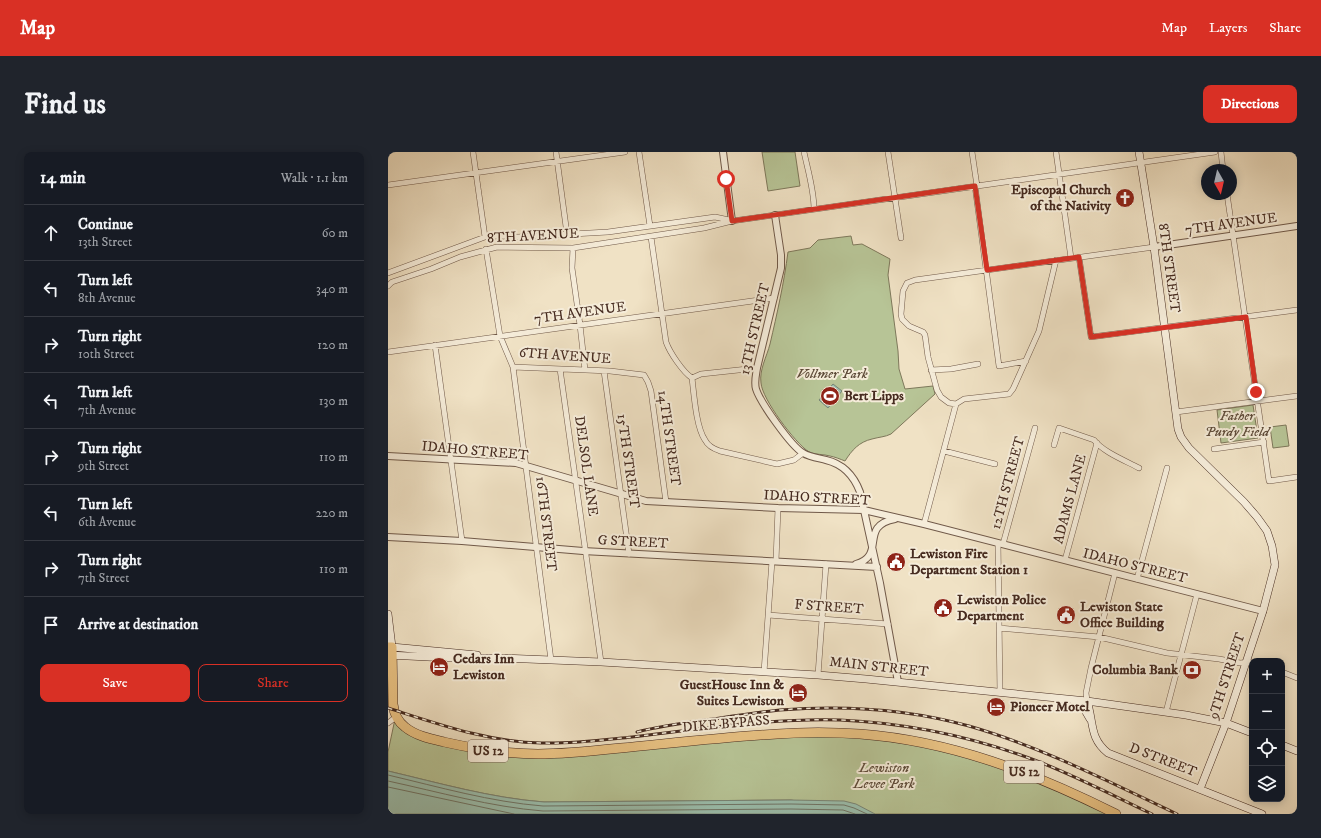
<!DOCTYPE html>
<html lang="en">
<head>
<meta charset="utf-8">
<style>
	:root { --surface:#171b24; --page:#20242c; --text:#f1f3f6; --muted:#9ea1a6; --line:#363941; --accent:#d93025 }
	body { margin:0; font-family:"IM FELL DW Pica",serif; background:var(--page); color:var(--text) }
	.controls { position:absolute; right:12px; bottom:12px; display:grid; overflow:hidden; border-radius:8px; box-shadow:0 2px 10px #0003 }
	.controls button { width:36px; height:36px; display:grid; place-items:center; padding:0; border:0; border-bottom:1px solid var(--line); background:var(--surface); color:var(--text); font:20px sans-serif }
	.compass { position:absolute; left:813px; top:12px; width:36px; height:36px; border-radius:50%; background:var(--surface); box-shadow:0 2px 10px #0003; rotate:172deg }
	.stop { position:absolute; width:12px; height:12px; margin:-9px; border:3px solid #d93025; border-radius:50%; background:#fff }
	.stop.end { background:#d93025; border-color:#fff; box-shadow:0 1px 4px #0008 }
	.list { margin:0; padding:0; list-style:none }
	h2 { display:flex; justify-content:space-between; align-items:center; height:52px; margin:0; padding:0 16px; font-size:17px }
	h2 small { font-size:13px; font-weight:400; color:var(--muted) }
	.list li { display:grid; grid-template-columns:26px 1fr auto; gap:12px; align-items:center; box-sizing:border-box; height:56px; padding:0 16px; border-top:1px solid var(--line) }
	.list b { display:block; font-size:15px; white-space:nowrap }
	.list p { margin:0; font-size:13px; white-space:nowrap; color:var(--muted) }
	.list em { font-size:13px; font-style:normal; color:var(--muted) }
	.actions { display:flex; gap:8px; padding:12px 16px }
	.actions a { flex:1; padding:9px 0; border:1px solid var(--accent); border-radius:8px; text-align:center; font-size:14px; color:var(--accent) }
	.actions .main { background:var(--accent); color:#fff }
	.icon { flex:none; width:22px; height:22px; fill:none; stroke:currentColor; stroke-width:2; stroke-linecap:round; stroke-linejoin:round }
	.map { position:relative; flex:none; width:909px; height:662px; overflow:hidden; border-radius:8px }
	header { display:flex; align-items:center; gap:24px; box-sizing:border-box; height:56px; padding:0 20px; background:var(--accent); color:#fff }
	header strong { font-size:19px }
	nav { display:flex; gap:22px; margin-inline-start:auto; font-size:14px }
	.intro { display:flex; align-items:center; justify-content:space-between; box-sizing:border-box; height:96px; padding:0 24px }
	h1 { margin:0; font-size:28px }
	.button { padding:10px 18px; border-radius:8px; background:var(--accent); color:#fff; font-size:14px; font-weight:700 }
	main { display:flex; gap:24px; padding:0 24px }
	aside { flex:1; background:var(--surface); border-radius:8px; box-shadow:0 2px 10px #0003 }
	.map>svg:first-child { display:block }
</style>
</head>
<body>
<header>
<strong>Map</strong>
<nav><a>Map</a><a>Layers</a><a>Share</a></nav>
</header>
<div class="intro"><h1>Find us</h1><a class="button">Directions</a></div>
<main>
<aside>
<h2>14 min<small>Walk · 1.1 km</small></h2>
<ul class="list">
<li><svg class="icon" aria-label="ahead" viewBox="0 0 24 24"><path d="M12 20V5M6 11l6-6 6 6"/></svg><div><b>Continue</b><p>13th Street</p></div><em>60 m</em></li>
<li><svg class="icon" aria-label="left" viewBox="0 0 24 24"><path d="M17 20v-9H6M10 6l-5 5 5 5"/></svg><div><b>Turn left</b><p>8th Avenue</p></div><em>340 m</em></li>
<li><svg class="icon" aria-label="right" viewBox="0 0 24 24"><path d="M7 20v-9h11M14 6l5 5-5 5"/></svg><div><b>Turn right</b><p>10th Street</p></div><em>120 m</em></li>
<li><svg class="icon" aria-label="left" viewBox="0 0 24 24"><path d="M17 20v-9H6M10 6l-5 5 5 5"/></svg><div><b>Turn left</b><p>7th Avenue</p></div><em>130 m</em></li>
<li><svg class="icon" aria-label="right" viewBox="0 0 24 24"><path d="M7 20v-9h11M14 6l5 5-5 5"/></svg><div><b>Turn right</b><p>9th Street</p></div><em>110 m</em></li>
<li><svg class="icon" aria-label="left" viewBox="0 0 24 24"><path d="M17 20v-9H6M10 6l-5 5 5 5"/></svg><div><b>Turn left</b><p>6th Avenue</p></div><em>220 m</em></li>
<li><svg class="icon" aria-label="right" viewBox="0 0 24 24"><path d="M7 20v-9h11M14 6l5 5-5 5"/></svg><div><b>Turn right</b><p>7th Street</p></div><em>110 m</em></li>
<li><svg class="icon" aria-label="arrive" viewBox="0 0 24 24"><path d="M6 21V4h12l-3 4 3 4H6"/></svg><div><b>Arrive at destination</b></div></li>
</ul>
<div class="actions"><a class="main">Save</a><a>Share</a></div>
</aside>
<div class="map">
<svg width="909" height="662" viewBox="0 0 909 662">
	<rect width="100%" height="100%" fill="#f0e2c5"/>
	<filter id="stains"><feTurbulence type="fractalNoise" baseFrequency=".005" numOctaves="4"/><feColorMatrix values="0 0 0 0 .2 0 0 0 0 .09 0 0 0 0 .02 0 0 0 .5 -.17"/></filter>
	<radialGradient id="worn" r=".72"><stop offset=".6" stop-color="#630" stop-opacity="0"/><stop offset="1" stop-color="#630" stop-opacity=".3"/></radialGradient>
	<!-- green -->
	<path fill="#b7c496" stroke="#7e785b" d="M 374,0 L 407,0 L 412,34 L 380,39 Z
		M 463,84 L 465,93 L 474,92 L 502,107 L 500,123 L 510,199 L 511,217 L 517,237 L 545,234 L 547,242 L 503,282 C 497,285 491,285 484,287 C 471,290 464,298 457,309 C 452,307 447,305 442,304 C 436,302 427,303 421,300 C 407,291 374,247 373,231 C 371,218 379,204 382,192 C 389,162 396,131 400,100 L 422,96 L 430,88 Z
		M 865,253 L 870,286 L 833,291 L 829,258 Z
		M 898,273 L 901,294 L 885,296 L 882,275 Z
		M 7,567 L 30,582 L 130,601 L 445,581 L 581,601 L 728,662 L 487,662 L 403,648 L 156,650 C 103,646 51,631 0,619 L 0,600 Z"/>
	<!-- water -->
	<path fill="#9bbfae" stroke="#798475" d="M 445,232 L 454,239 L 440,256 L 431,248 Z
		M 0,619 C 51,631 103,646 156,650 L 403,648 L 456,649 L 468,652 L 487,662 L 0,662 Z"/>
	<g fill="none" stroke-linecap="round" stroke-linejoin="round">
		<!-- shore -->
		<path stroke="#707567" stroke-width="1" d="M 0,623 C 51,635 103,650 155,654 L 403,652 L 456,653 L 466,656 L 479,662
			M 0,629 C 51,640 103,655 155,659 L 403,657 L 455,658 L 467,662
			M 0,635 L 126,662"/>
		<!-- minor casing -->
		<g stroke="#705949" stroke-width="6">
			<path id="minor" d="M 85,0 L 97,85
				M 168,0 L 179,82
				M 251,0 L 262,74
				M 416,0 C 420,19 426,38 426,57
				M 500,0 L 513,86
				M 584,0 L 589,34
				M 668,0 L 683,106
				M 833,0 L 835,18
				M 0,33 L 237,0
				M 587,34 L 611,214 L 638,209
				M 839,42 L 881,329 L 909,325
				M 263,85 L 278,190 C 282,201 295,220 304,226 C 306,242 308,275 317,288 C 320,294 326,297 332,299 L 389,312 L 406,308 L 415,301
				M 185,96 L 184,116 L 192,173 L 197,218
				M 98,97 L 112,184 L 125,215 L 163,508
				M 691,105 L 703,185 L 909,158
				M 0,121 L 97,85 L 111,84 L 130,85 L 220,80 L 327,65 L 341,68
				M 0,134 L 4,130 L 43,117 L 72,105 L 109,95 L 185,96 L 316,76 L 344,69 L 827,0
				M 47,193 L 74,389
				M 0,200 L 386,146
				M 125,215 L 222,219 L 256,223 L 260,230 L 263,239 L 278,350
				M 172,217 L 213,510
				M 543,218 L 563,217 L 590,212
				M 216,219 L 241,402
				M 304,226 L 313,222 L 369,216
				M 568,252 L 561,251 L 553,245 L 549,238 L 540,205 L 537,183 L 535,180 L 521,174 L 514,167 L 513,162 L 515,139 L 519,131 L 527,128 L 766,95
				M 788,260 L 909,244
				M 666,293 L 671,276 L 706,288 C 715,300 738,309 751,316
				M 826,297 L 876,290
				M 556,299 L 607,312
				M 536,372 L 568,252 L 576,247 L 621,242 L 625,237 L 651,179 L 668,108
				M 610,391 L 612,541
				M 615,392 L 647,276
				M 677,408 L 709,291
				M 388,409 L 390,356
				M 749,427 L 779,316
				M 380,463 L 500,472
				M 611,476 L 711,485 L 779,501 L 831,507 L 852,511 L 864,510
				M 376,520 L 384,409
				M 894,520 L 909,526
				M 430,523 L 438,412
				M 699,549 L 698,541 L 703,516 L 727,421
				M 778,560 L 809,442
				M 0,571 L 8,565"/>
		</g>
		<!-- tertiary casing -->
		<g stroke="#705949" stroke-width="8">
			<path id="tertiary" d="M 335,0 L 344,69
				M 387,63 L 393,103 L 393,116 L 369,216 C 368,223 366,230 368,237 C 372,250 403,294 415,301 C 422,305 430,306 438,308 C 455,312 466,324 472,340 L 492,431 L 510,530
				M 766,95 L 909,74
				M 0,304 L 128,311 L 258,349 L 390,356 L 476,358 L 536,372 L 875,459
				M 0,385 L 74,389 L 195,399 L 489,415
				M 468,412 C 499,403 470,374 507,367"/>
		</g>
		<!-- secondary casing -->
		<g stroke="#462b20" stroke-width="8">
			<path id="secondary" d="M 751,0 L 766,95 L 790,277 L 793,285 L 801,296 L 856,350 L 869,365 L 879,379 L 884,394 L 887,413 L 875,459 L 838,571 L 812,637
				M 0,462 L 4,495 L 89,503
				M 0,503 L 60,506 L 112,506 L 213,510 L 430,523 L 478,527 L 699,549 L 798,563 L 838,571 L 864,581
				M 687,549 L 695,555 L 702,567
				M 699,549 C 706,570 701,586 720,601 L 874,662
				M 894,593 L 909,599"/>
		</g>
		<!-- trunk casing -->
		<g stroke="#462b20" stroke-width="10">
			<path id="trunk" d="M 0,495 L 4,495 L 5,552 C 6,561 9,569 17,575 C 28,584 43,587 56,590 C 87,597 118,602 150,602 C 178,602 205,599 233,596 C 285,591 337,585 389,582 C 416,580 444,580 472,582 C 564,589 646,621 728,662"/>
		</g>
		<!-- minor -->
		<use href="#minor" stroke="#f5ecd9" stroke-width="5"/>
		<!-- tertiary -->
		<use href="#tertiary" stroke="#f5ecd9" stroke-width="6"/>
		<!-- secondary -->
		<use href="#secondary" stroke="#f5ecd9" stroke-width="7"/>
		<!-- trunk -->
		<use href="#trunk" stroke="#e8c182" stroke-width="9"/>
		<!-- rail casing -->
		<g stroke="#462b20" stroke-width="3">
			<path id="rail" d="M 0,556 C 50,572 100,590 153,591 C 184,592 214,588 244,585 C 312,577 383,566 452,568 C 520,571 586,585 649,609 C 688,624 726,644 764,662
				M 249,580 C 276,573 304,570 332,566 C 352,563 372,560 392,558 C 454,553 520,557 581,574 C 654,595 721,630 789,662"/>
		</g>
		<!-- rail -->
		<use href="#rail" stroke="#f5ecd9" stroke-width="1.5" stroke-dasharray="4.5" stroke-linecap="butt"/>
	</g>
	<g fill="none" stroke-linecap="round" stroke-linejoin="round">
		<!-- route -->
		<path stroke="#d93025" stroke-width="5" d="M 338,27 L 344,69 L 587,34 L 599,118 L 691,105 L 703,185 L 858,165 L 868,240"/>
	</g>
	<!-- icons -->
	<defs>
		<g id="church-disc" transform="scale(1)"><circle r="9.5" fill="#8f2418" stroke="#f5ecd9"/><path d="M-1.2-6h2.4v3.5h3.3v2.4h-3.3V6h-2.4V-.1h-3.3v-2.4h3.3Z" fill="#fff"/></g>
		<g id="stadium-disc" transform="scale(1)"><circle r="9.5" fill="#8f2418" stroke="#f5ecd9"/><path d="M0-5a6.5 5 0 1 0 0 10a6.5 5 0 1 0 0-10ZM-3.5-1.8h7v3.6h-7Z" fill="#fff"/></g>
		<g id="civic-disc" transform="scale(1)"><circle r="9.5" fill="#8f2418" stroke="#f5ecd9"/><path d="M-.6-6.5H3V-4.5H.6V-3L4-1V1h2V6H-6V1h2V-1L-.6-3ZM-1.2 2.5V6h2.4V2.5Z" fill="#fff"/></g>
		<g id="hotel-disc" transform="scale(1)"><circle r="9.5" fill="#8f2418" stroke="#f5ecd9"/><path d="M-6-4.5h1.5V1H6V5H4.5V3h-9V5H-6ZM-4 0a1.8 1.8 0 1 1 3.6 0ZM.5 0V-2.5h3Q6-2.5 6 0Z" fill="#fff"/></g>
		<g id="bank-disc" transform="scale(1)"><circle r="9.5" fill="#8f2418" stroke="#f5ecd9"/><path d="M-6-4H6V4H-6ZM0-2.3a2.3 2.3 0 1 0 0 4.6a2.3 2.3 0 1 0 0-4.6Z" fill="#fff"/></g>
	</defs>
	<g fill-rule="evenodd">
		<use href="#church-disc" x="737" y="46"/>
		<use href="#stadium-disc" x="442" y="244"/>
		<use href="#civic-disc" x="508" y="410"/>
		<use href="#civic-disc" x="555" y="456"/>
		<use href="#civic-disc" x="678" y="463"/>
		<use href="#hotel-disc" x="51" y="515"/>
		<use href="#bank-disc" x="804" y="518"/>
		<use href="#hotel-disc" x="410" y="541"/>
		<use href="#hotel-disc" x="608" y="555"/>
	</g>
	<g text-anchor="middle" dominant-baseline="central" stroke-width="4" stroke-linejoin="round" paint-order="stroke">
		<!-- shield labels -->
		<g fill="#f5ecd9" stroke="#7a6558" stroke-width="1">
			<rect x="80" y="588" width="40" height="22" rx="3"/>
			<rect x="616" y="609" width="40" height="22" rx="3"/>
		</g>
		<g font-size="13" font-weight="bold" fill="#462b20">
			<text x="100" y="599">US 12</text>
			<text x="636" y="620">US 12</text>
		</g>
		<!-- poi labels -->
		<g font-size="14" font-weight="bold" fill="#462b20" stroke="#f5ecd9" text-anchor="start">
			<text x="723" y="38" text-anchor="end">Episcopal Church<tspan x="723" dy="16">of the Nativity</tspan></text>
			<text x="456" y="244">Bert Lipps</text>
			<text x="522" y="402">Lewiston Fire<tspan x="522" dy="16">Department Station 1</tspan></text>
			<text x="569" y="448">Lewiston Police<tspan x="569" dy="16">Department</tspan></text>
			<text x="692" y="455">Lewiston State<tspan x="692" dy="16">Office Building</tspan></text>
			<text x="65" y="507">Cedars Inn<tspan x="65" dy="16">Lewiston</tspan></text>
			<text x="790" y="518" text-anchor="end">Columbia Bank</text>
			<text x="396" y="533" text-anchor="end">GuestHouse Inn &amp;<tspan x="396" dy="16">Suites Lewiston</tspan></text>
			<text x="622" y="555">Pioneer Motel</text>
		</g>
		<!-- street labels -->
		<g font-size="14" fill="#462b20" stroke="#f5ecd9">
			<text transform="translate(843 72) rotate(-8)">7TH AVENUE</text>
			<text transform="translate(145 84) rotate(-3)">8TH AVENUE</text>
			<text transform="translate(781 116) rotate(82)">8TH STREET</text>
			<text transform="translate(192 161) rotate(-8)">7TH AVENUE</text>
			<text transform="translate(367 177) rotate(-77)">13TH STREET</text>
			<text transform="translate(177 204) rotate(4)">6TH AVENUE</text>
			<text transform="translate(281 286) rotate(82)">14TH STREET</text>
			<text transform="translate(87 299) rotate(5)">IDAHO STREET</text>
			<text transform="translate(240 309) rotate(82)">15TH STREET</text>
			<text transform="translate(198 314) rotate(82)">DELSOL LANE</text>
			<text transform="translate(620 331) rotate(-75)">12TH STREET</text>
			<text transform="translate(429 346) rotate(3)">IDAHO STREET</text>
			<text transform="translate(682 347) rotate(-75)">ADAMS LANE</text>
			<text transform="translate(158 372) rotate(83)">16TH STREET</text>
			<text transform="translate(245 390) rotate(3)">G STREET</text>
			<text transform="translate(747 414) rotate(14)">IDAHO STREET</text>
			<text transform="translate(441 455) rotate(4)">F STREET</text>
			<text transform="translate(491 515) rotate(6)">MAIN STREET</text>
			<text transform="translate(839 524) rotate(-72)">9TH STREET</text>
			<text transform="translate(338 572) rotate(-5)">DIKE BYPASS</text>
			<text transform="translate(775 608) rotate(21)">D STREET</text>
		</g>
		<!-- park labels -->
		<g font-size="14" font-style="italic" fill="#5d4a38" stroke="#f5ecd9">
			<text x="444" y="222">Vollmer Park</text>
			<text x="849" y="264">Father<tspan x="849" dy="16">Purdy Field</tspan></text>
			<text x="496" y="616">Lewiston<tspan x="496" dy="16">Levee Park</tspan></text>
		</g>
	</g>
	<rect width="100%" height="100%" filter="url(#stains)"/>
	<rect width="100%" height="100%" fill="url(#worn)"/>
</svg>
<div class="controls">
<button>+</button>
<button>−</button>
<button><svg class="icon" aria-label="locate" viewBox="0 0 24 24"><circle cx="12" cy="12" r="6"/><path d="M12 2v4M12 18v4M2 12h4M18 12h4"/></svg></button>
<button><svg class="icon" aria-label="layers" viewBox="0 0 24 24"><path d="M12 4l9 5-9 5-9-5zM3 14l9 5 9-5"/></svg></button>
</div>
<svg class="compass" viewBox="-18 -18 36 36"><path d="M0-13l5 13h-10z" fill="#e53935"/><path d="M0 13l5-13h-10z" fill="#9ea1a6"/></svg>
<div class="stop" style="left:338px;top:27px"></div>
<div class="stop end" style="left:868px;top:240px"></div>
</div>
</main>
</body>
</html>
